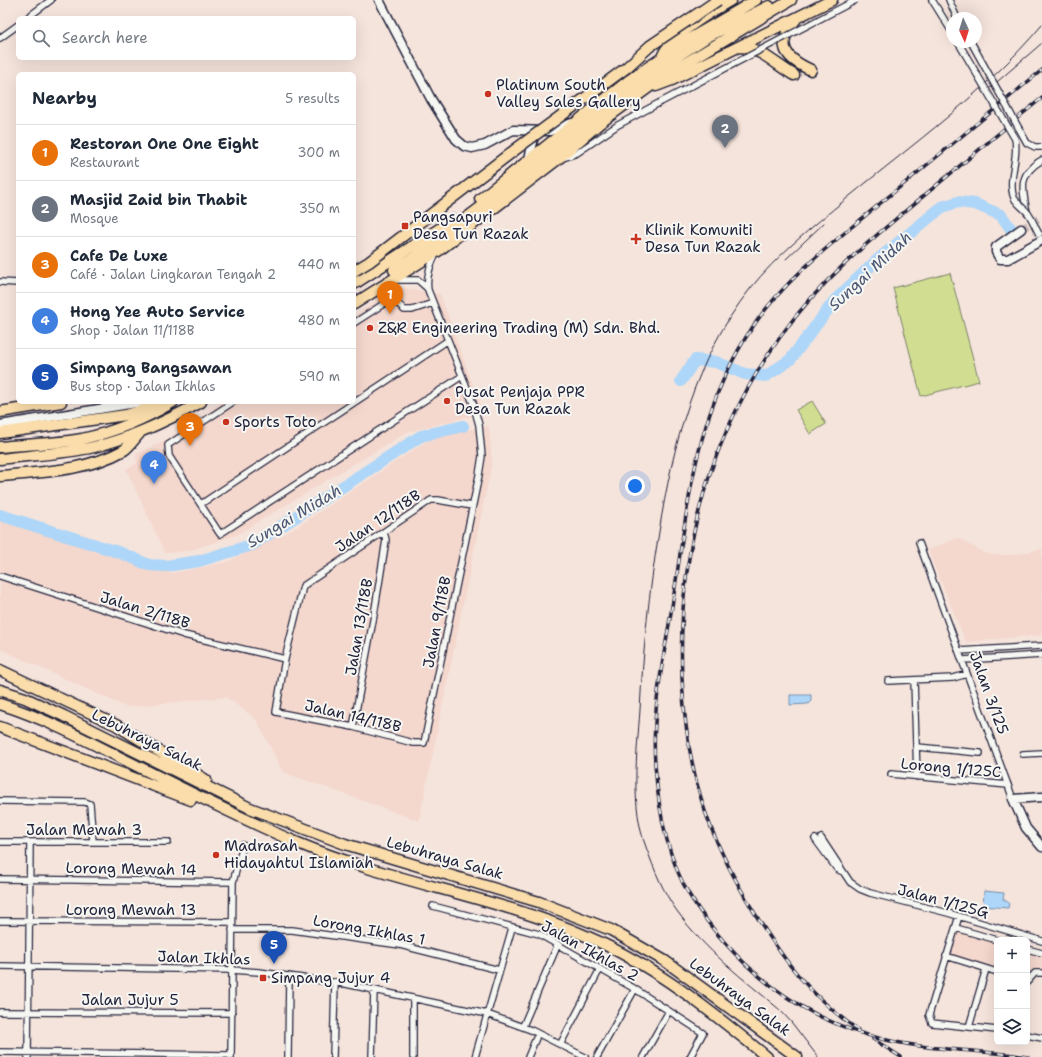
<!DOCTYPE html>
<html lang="en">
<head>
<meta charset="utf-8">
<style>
	:root { --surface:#fff; --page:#f2f2f3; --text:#1f2937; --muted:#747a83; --line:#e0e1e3; --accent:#c8321e }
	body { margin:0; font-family:"Shantell Sans",sans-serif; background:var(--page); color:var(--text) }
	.controls { position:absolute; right:12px; bottom:12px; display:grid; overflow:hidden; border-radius:6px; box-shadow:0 4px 16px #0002 }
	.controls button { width:36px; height:36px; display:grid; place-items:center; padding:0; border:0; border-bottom:1px solid var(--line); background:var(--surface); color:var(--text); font:20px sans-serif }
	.compass { position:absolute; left:946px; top:12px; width:36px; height:36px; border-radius:50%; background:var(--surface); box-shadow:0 4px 16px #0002; rotate:176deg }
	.you { position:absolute; left:635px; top:486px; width:14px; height:14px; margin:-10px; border:3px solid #fff; border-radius:50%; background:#1a73e8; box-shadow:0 0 0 6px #1a73e833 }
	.badge { display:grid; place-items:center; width:26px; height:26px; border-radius:50%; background:var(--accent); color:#fff; font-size:13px; font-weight:700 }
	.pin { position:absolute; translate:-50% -33px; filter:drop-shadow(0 1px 2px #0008) }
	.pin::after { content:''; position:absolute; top:21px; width:14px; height:12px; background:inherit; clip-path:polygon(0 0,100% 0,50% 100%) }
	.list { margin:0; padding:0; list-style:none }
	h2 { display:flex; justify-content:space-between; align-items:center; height:52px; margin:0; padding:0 16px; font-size:17px }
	h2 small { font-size:13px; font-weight:400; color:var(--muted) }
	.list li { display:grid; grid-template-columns:26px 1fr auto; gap:12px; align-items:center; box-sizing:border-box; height:56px; padding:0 16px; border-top:1px solid var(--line) }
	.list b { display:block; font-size:15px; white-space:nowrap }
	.list p { margin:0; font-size:13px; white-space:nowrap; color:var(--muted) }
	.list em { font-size:13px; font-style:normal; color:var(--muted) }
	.icon { flex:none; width:22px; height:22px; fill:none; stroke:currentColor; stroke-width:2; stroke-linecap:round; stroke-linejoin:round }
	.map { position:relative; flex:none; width:1042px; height:1057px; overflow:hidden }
	.search { position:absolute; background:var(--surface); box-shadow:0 4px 16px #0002; left:16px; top:16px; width:340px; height:44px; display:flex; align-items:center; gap:10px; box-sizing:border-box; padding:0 14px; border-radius:6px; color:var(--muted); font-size:15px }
	.panel { position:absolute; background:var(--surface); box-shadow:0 4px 16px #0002; left:16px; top:72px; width:340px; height:332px; border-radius:6px }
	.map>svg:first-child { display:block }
</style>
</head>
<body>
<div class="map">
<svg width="1042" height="1057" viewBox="0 0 1042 1057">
	<rect width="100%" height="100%" fill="#f5e4dc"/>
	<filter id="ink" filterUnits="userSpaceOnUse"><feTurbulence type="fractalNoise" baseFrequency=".025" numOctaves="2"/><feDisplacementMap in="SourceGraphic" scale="8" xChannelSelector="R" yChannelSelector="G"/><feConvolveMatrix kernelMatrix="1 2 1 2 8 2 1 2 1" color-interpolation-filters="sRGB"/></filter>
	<g filter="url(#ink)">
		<!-- built -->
		<path fill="#f4d7cd" d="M 398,287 L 440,294 L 483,413 L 407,432 L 236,535 L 188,551 L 165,553 L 126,469 L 137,464 L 136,454 L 164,441 L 223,402 L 354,402 L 354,316 Z
			M 489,426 L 492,462 L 419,821 L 283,772 L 256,719 L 226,697 L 126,707 L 0,649 L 0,520 L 173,573 L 227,562 L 294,529 L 436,435 Z
			M 958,538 L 982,552 L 992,555 L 1013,555 L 1042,549 L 1042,635 L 966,642 L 928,550 Z
			M 957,931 L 997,943 L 997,970 L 949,954 Z
			M 1027,952 L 1042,955 L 1042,970 L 1034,970 L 1027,978 Z"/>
		<!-- green -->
		<path fill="#d1de92" stroke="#7a8066" d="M 950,273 L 979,381 L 921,396 L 893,288 Z
			M 812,401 L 826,424 L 810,434 L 796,410 Z"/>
		<!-- water -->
		<path fill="#aed6f8" stroke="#768eac" d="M 790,695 L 811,695 L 811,701 L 808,704 L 790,705 Z
			M 984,891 L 1004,893 L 1003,899 L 1009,903 L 1008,908 L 983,906 Z"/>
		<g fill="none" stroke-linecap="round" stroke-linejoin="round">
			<!-- river -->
			<path stroke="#aed6f8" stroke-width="12" d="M 681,381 L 695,360 L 716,362 L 745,374 L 766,376 L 790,360 L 835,300 L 875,262 L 942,207 L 958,202 L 975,204 L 1001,215 L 1011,229
				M 0,515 L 121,553 L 149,565 L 166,566 L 199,561 L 252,545 L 421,436 L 463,426"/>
			<!-- secondary-tunnel -->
			<path stroke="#cbbdbc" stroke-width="8" stroke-dasharray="8 4" stroke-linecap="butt" d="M 1021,229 L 1042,217"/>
			<!-- street casing -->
			<g stroke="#22223b" stroke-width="8">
				<path id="street" d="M 932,0 L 952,32
					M 949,0 L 957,18
					M 27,18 L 51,0
					M 0,38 L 18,25
					M 563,158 L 577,153 L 618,125 L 659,103
					M 1027,212 C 1022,188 1018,174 1042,160
					M 436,254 C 430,265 426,277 428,290 L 473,403 L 479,425 L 482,456 L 479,475 L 424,743 L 413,743 L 353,727 L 276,712 L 285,659 L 303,586 L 431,500 L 438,500 L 472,506
					M 397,280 L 418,280 L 427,288
					M 0,282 L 18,283
					M 354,323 L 385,303 C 394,300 399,303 404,310 L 412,310 L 433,303
					M 233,402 L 168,445 L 169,456 L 220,534 L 462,376
					M 201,504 L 447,341
					M 919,543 L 1013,799
					M 0,576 L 184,635 L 285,659
					M 959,651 L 1042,646
					M 963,660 L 1042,655
					M 914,680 L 917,777
					M 888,681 L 953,678 L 967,674
					M 353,727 L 374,615 L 386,540 L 384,532
					M 917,747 L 980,753
					M 1023,754 L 1042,753
					M 891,774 L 1008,785
					M 0,801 L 85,802 L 90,804 L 93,842
					M 821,838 L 850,882 L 860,889 L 870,893 L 948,913 L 1042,941
					M 815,839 L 837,869 L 843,872
					M 0,842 L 168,842
					M 0,879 L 233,882
					M 433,906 L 539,934 L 635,989 L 703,1033 L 690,1057
					M 959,916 L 929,1015 L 932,1023 L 997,1030
					M 0,921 L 232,922
					M 956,928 L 997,940
					M 232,930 L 292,930 L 400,945 L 499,970
					M 1027,949 L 1042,953
					M 946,956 L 997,972
					M 0,966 L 232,970 L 259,972 L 346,984 L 487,1014 L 531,1030 L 585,1057
					M 1027,982 L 1035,973 L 1042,973
					M 413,998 L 413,1057
					M 0,1012 L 232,1013
					M 523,1026 L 558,944
					M 969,1027 L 986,969
					M 1027,1035 L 1042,1038
					M 561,1043 L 600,969
					M 0,1052 L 231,1055
					M 28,1057 L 30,842
					M 231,1057 L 233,882 L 243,845
					M 288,1057 L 289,976
					M 333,1057 L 335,982
					M 372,1057 L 374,990
					M 475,1057 L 512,928
					M 528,1057 L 536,1038
					M 597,1057 L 635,989
					M 643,1057 L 669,1011"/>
			</g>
			<!-- secondary casing -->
			<g stroke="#22223b" stroke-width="11">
				<path id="secondary" d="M 379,0 L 431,99 L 456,139 L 464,146 L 472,148 L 485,145 L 513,130 L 550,131 L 572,123
					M 529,159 L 533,142 L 531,133
					M 1021,229 L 996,247 L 996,252 L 1000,259 L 1008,259 L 1042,240
					M 0,425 L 142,402
					M 1042,797 L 1013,799 L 1026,828 L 1042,847"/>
			</g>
			<!-- highway casing -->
			<g stroke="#22223b" stroke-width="13">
				<path id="highway" d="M 796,19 C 775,44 784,58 811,70
					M 739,47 C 760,47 776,65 794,75
					M 663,55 C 672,34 711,12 731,0
					M 656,86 L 672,80 L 832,0
					M 480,199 L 628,81 L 691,38 L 756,0
					M 394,270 L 416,256 L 541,162 L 612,102 L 659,68 L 707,37 L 769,6
					M 354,284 L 453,220
					M 354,304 L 438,251 L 558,159 L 600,123 L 667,74 L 791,0
					M 0,412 L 61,402
					M 0,433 L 126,415 L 156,406
					M 0,447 C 27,444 56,444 82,439 C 114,432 145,419 173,402
					M 0,459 C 31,455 63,454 94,447 C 131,438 167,421 201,402
					M 0,476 C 41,472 87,471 124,450 C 130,446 134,439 139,434
					M 0,670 L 116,725 L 206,780
					M 0,690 L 25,698 L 64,716 L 250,808 L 345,844 L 539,902 L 611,930 L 665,961 L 797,1057
					M 0,704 C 44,718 84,739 125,760 C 182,788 239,818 298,843 C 391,882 494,896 586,936 C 654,965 711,1011 767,1057
					M 0,727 L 191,800"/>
			</g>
			<!-- street -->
			<use href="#street" stroke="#f6f6f2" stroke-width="5.5"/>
			<!-- secondary -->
			<use href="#secondary" stroke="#f6f6f2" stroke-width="8"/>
			<!-- highway -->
			<use href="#highway" stroke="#faddab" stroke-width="10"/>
			<!-- tram -->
			<path stroke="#22223b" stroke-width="1" d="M 990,88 L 1042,43
				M 786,259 L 824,223
				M 818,1057 L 792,1023 L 780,1010 C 744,979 704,950 677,911 C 663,892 654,869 646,847 C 630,806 637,753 640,710 C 643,651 649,591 659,532 C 673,445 694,360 750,289 C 777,255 812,227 846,199 C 913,144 986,92 1042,25"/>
			<!-- rail casing -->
			<g stroke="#22223b" stroke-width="3.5">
				<path id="rail" d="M 858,1030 C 810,996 784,961 754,912 C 734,879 715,843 703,805 C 690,764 684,721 682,678 C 677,553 708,439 780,337 C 819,282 869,241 920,199 C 961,165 1001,131 1042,98
					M 873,1039 L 901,1057
					M 1028,1057 C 976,1049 922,1051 871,1036 C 795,1015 732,963 690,896 C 667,858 658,807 655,764 C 651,709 665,653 673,600 C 689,500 695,411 754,325 C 786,278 834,242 877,206 C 932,160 987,115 1042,70"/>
			</g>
			<!-- rail -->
			<use href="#rail" stroke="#f6f6f2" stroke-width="2" stroke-dasharray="6" stroke-linecap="butt"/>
			<!-- street-bridge casing -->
			<g stroke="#22223b" stroke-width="8" stroke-linecap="butt">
				<path id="street-bridge" d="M 958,42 L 1015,139 C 1019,158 1008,177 1013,195 C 1015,203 1022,206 1027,212 C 1032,218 1035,227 1039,234
					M 971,42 L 1027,143 L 1035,147 L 1042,147
					M 659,103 L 856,0"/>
			</g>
			<!-- highway-bridge casing -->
			<g stroke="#22223b" stroke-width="13" stroke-linecap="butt">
				<path id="highway-bridge" d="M 354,271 L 369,262 L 516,149 L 626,68 L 650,46 L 718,0"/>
			</g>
			<!-- street-bridge -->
			<use href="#street-bridge" stroke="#f6f6f2" stroke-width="5.5"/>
			<!-- highway-bridge -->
			<use href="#highway-bridge" stroke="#faddab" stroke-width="10"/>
		</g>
	</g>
	<!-- markers -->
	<g fill="#c8321e" stroke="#f6f6f2" stroke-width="1.5">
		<circle cx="488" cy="94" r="4"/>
		<rect x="401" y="222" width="8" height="8" rx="2"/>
		<path d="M634 233h4v4h4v4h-4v4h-4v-4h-4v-4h4z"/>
		<circle cx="370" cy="328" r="4"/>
		<circle cx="447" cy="401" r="4"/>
		<circle cx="226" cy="422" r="4"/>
		<circle cx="216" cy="855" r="4"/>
		<rect x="259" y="974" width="8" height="8" rx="2"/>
	</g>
	<g text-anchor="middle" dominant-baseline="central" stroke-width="4" stroke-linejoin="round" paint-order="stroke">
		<!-- poi labels -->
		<g font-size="15" fill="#22223b" stroke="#f6f6f2" text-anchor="start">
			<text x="496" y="85">Platinum South<tspan x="496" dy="17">Valley Sales Gallery</tspan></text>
			<text x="413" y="217">Pangsapuri<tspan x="413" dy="17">Desa Tun Razak</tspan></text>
			<text x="645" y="230">Klinik Komuniti<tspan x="645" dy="17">Desa Tun Razak</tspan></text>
			<text x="378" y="328">Z&amp;R Engineering Trading (M) Sdn. Bhd.</text>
			<text x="455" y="392">Pusat Penjaja PPR<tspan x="455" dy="17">Desa Tun Razak</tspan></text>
			<text x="234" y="422">Sports Toto</text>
			<text x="224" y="846">Madrasah<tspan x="224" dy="17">Hidayahtul Islamiah</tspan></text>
			<text x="271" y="978">Simpang Jujur 4</text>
		</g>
		<!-- street labels -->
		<g font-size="15" fill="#22223b" stroke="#f6f6f2">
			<text transform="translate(378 521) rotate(-34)">Jalan 12/118B</text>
			<text transform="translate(145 610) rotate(17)">Jalan 2/118B</text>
			<text transform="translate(437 622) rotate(-79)">Jalan 9/118B</text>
			<text transform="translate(359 627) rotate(-80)">Jalan 13/118B</text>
			<text transform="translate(989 693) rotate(70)">Jalan 3/125</text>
			<text transform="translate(353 716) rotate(13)">Jalan 14/118B</text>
			<text transform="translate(147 740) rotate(26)">Lebuhraya Salak</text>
			<text transform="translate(951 768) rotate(5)">Lorong 1/125C</text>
			<text x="84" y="830">Jalan Mewah 3</text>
			<text transform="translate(445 858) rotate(16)">Lebuhraya Salak</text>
			<text transform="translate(131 869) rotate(1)">Lorong Mewah 14</text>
			<text transform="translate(943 901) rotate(15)">Jalan 1/125G</text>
			<text x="131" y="910">Lorong Mewah 13</text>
			<text transform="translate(369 930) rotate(10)">Lorong Ikhlas 1</text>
			<text transform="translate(590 951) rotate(29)">Jalan Ikhlas 2</text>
			<text transform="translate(204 958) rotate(2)">Jalan Ikhlas</text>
			<text transform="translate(740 997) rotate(36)">Lebuhraya Salak</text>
			<text x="130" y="1000">Jalan Jujur 5</text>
		</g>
		<!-- water labels -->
		<g font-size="16" font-style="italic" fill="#4c5874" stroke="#f6f6f2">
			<text transform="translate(870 271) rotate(-43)">Sungai Midah</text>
			<text transform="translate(294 516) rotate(-31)">Sungai Midah</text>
		</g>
	</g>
</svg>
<div class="controls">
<button>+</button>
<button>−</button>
<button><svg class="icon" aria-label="layers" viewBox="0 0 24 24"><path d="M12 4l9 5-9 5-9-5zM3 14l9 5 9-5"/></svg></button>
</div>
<svg class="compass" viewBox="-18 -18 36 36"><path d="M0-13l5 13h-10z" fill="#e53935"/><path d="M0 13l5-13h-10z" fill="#747a83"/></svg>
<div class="you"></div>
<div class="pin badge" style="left:390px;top:314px;background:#e8710a">1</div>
<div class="pin badge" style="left:725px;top:148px;background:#6b7280">2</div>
<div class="pin badge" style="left:190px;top:446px;background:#e8710a">3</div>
<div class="pin badge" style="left:154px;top:484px;background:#3f7fe0">4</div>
<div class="pin badge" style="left:274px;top:964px;background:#1a4fb4">5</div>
<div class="search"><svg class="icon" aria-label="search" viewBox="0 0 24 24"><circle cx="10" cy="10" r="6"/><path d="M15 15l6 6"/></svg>Search here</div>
<section class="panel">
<h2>Nearby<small>5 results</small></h2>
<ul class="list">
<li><span class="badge" style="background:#e8710a">1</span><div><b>Restoran One One Eight</b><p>Restaurant</p></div><em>300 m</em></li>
<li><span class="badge" style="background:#6b7280">2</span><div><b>Masjid Zaid bin Thabit</b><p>Mosque</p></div><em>350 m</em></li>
<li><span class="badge" style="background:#e8710a">3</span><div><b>Cafe De Luxe</b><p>Café · Jalan Lingkaran Tengah 2</p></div><em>440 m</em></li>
<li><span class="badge" style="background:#3f7fe0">4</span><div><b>Hong Yee Auto Service</b><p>Shop · Jalan 11/118B</p></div><em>480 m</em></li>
<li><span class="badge" style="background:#1a4fb4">5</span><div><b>Simpang Bangsawan</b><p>Bus stop · Jalan Ikhlas</p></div><em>590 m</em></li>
</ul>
</section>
</div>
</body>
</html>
